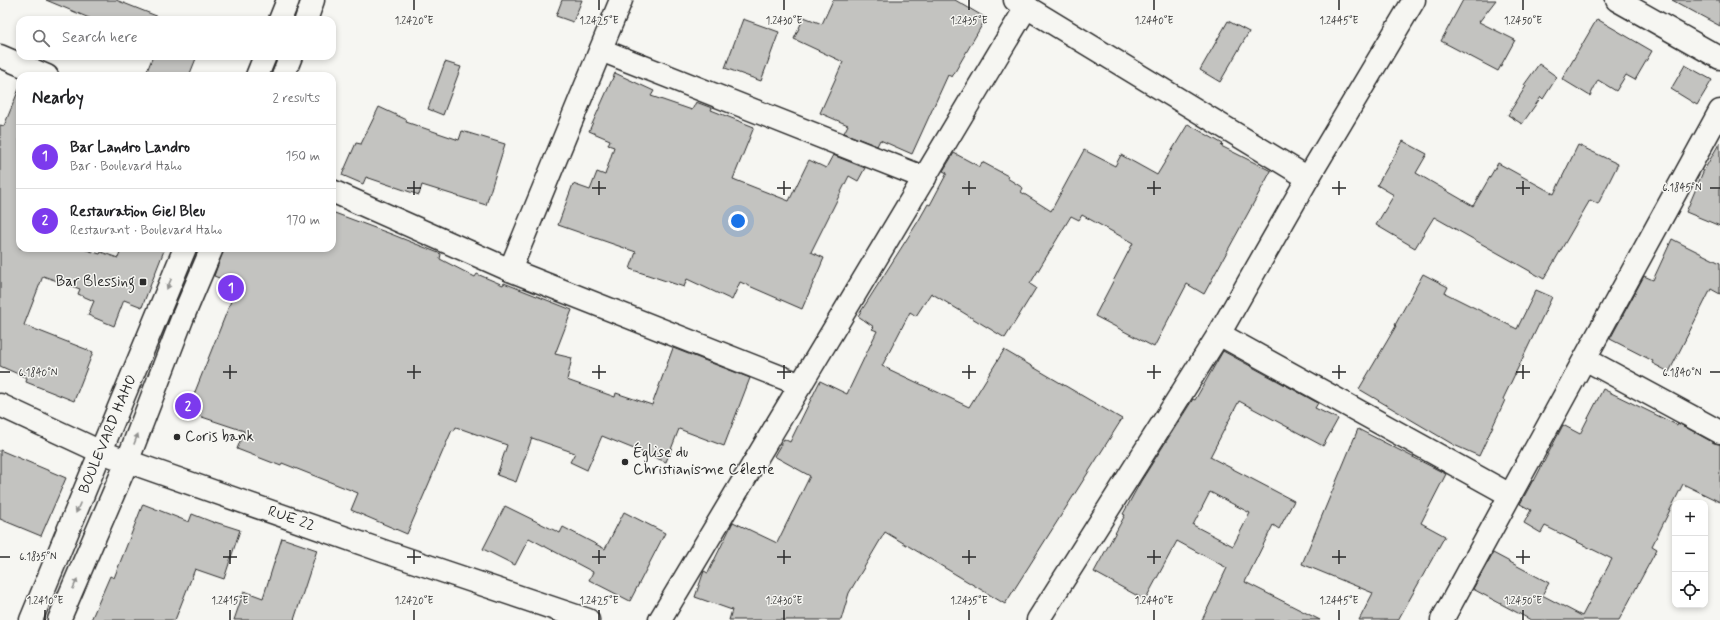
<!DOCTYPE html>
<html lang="en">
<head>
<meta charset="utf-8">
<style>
	:root { --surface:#fff; --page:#f6f6f6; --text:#202124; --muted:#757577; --line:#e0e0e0; --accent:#7c3aed }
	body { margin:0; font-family:Mynerve,sans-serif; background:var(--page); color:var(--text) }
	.controls { position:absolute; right:12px; bottom:12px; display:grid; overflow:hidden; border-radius:8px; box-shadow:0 2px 6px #0003 }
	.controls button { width:36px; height:36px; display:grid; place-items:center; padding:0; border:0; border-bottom:1px solid var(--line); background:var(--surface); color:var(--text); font:20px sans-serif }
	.you { position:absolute; left:738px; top:221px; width:14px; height:14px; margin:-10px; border:3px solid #fff; border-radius:50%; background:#1a73e8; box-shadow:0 0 0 6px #1a73e833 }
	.badge { display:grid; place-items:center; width:26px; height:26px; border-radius:50%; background:var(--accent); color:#fff; font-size:13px; font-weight:700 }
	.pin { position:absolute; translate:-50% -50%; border:2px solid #fff; box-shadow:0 1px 4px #0006 }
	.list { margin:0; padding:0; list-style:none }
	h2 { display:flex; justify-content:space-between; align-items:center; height:52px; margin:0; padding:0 16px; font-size:17px }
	h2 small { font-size:13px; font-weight:400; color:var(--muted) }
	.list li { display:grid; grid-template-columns:26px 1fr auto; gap:12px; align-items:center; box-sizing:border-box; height:64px; padding:0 16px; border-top:1px solid var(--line) }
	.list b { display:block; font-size:15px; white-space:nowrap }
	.list p { margin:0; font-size:13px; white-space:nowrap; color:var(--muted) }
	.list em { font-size:13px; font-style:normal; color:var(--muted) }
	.icon { flex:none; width:22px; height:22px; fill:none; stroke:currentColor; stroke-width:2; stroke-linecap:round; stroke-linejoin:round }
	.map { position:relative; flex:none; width:1720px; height:620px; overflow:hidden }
	.search { position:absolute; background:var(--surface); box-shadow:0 2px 6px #0003; left:16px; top:16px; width:320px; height:44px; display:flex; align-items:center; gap:10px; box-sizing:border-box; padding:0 14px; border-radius:12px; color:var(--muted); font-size:15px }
	.panel { position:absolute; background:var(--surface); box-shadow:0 2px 6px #0003; left:16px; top:72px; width:320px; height:180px; border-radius:12px }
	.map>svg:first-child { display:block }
</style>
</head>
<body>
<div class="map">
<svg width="1720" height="620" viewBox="0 0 1720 620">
	<rect width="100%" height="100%" fill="#f6f6f2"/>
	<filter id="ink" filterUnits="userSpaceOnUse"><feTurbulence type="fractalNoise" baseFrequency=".025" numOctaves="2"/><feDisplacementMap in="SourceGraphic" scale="8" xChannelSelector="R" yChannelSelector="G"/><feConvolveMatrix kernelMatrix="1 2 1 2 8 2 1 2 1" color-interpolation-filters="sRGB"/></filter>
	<g filter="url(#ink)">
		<!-- building -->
		<path fill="#c3c3c0" stroke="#2b2b2b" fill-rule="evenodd" d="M 46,0 L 116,0 L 164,19 L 94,20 Z
			M 562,0 L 582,0 L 573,22 L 556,16 Z
			M 833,0 L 955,0 L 986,18 L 952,77 L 948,75 L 912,154 L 880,140 L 877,146 L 844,133 L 848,125 L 820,113 L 843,62 L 794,39 L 804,17 L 822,24 Z
			M 1463,0 L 1496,0 L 1479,22 L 1515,40 L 1498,71 L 1441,41 Z
			M 1672,0 L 1720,0 L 1720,26 Z
			M 743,19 L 779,32 L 761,81 L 725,68 Z
			M 1597,19 L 1652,51 L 1635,80 L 1626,75 L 1616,91 L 1598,80 L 1590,96 L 1562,79 Z
			M 1228,21 L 1249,32 L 1220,82 L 1200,70 Z
			M 153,56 L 197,56 L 189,76 L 145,76 Z
			M 445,62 L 461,67 L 443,115 L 428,109 Z
			M 1539,64 L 1557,77 L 1543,99 L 1541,97 L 1522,124 L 1508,115 L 1526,86 L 1524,85 Z
			M 1685,65 L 1712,80 L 1697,105 L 1671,89 Z
			M 615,73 L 654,91 L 651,96 L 692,110 L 696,102 L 712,108 L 711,110 L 754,127 L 733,179 L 789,201 L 809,160 L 826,168 L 833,155 L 865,168 L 858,181 L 849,176 L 811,252 L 824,258 L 802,309 L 740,282 L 732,300 L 687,279 L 684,287 L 630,269 L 636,252 L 558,225 L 573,184 L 590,190 L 597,172 L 605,175 L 614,147 L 608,145 L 610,140 L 589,131 Z
			M 19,89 L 20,248 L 80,248 L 100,254 L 101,252 L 118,258 L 122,248 L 165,248 L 142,307 L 124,300 L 114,326 L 88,315 L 94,301 L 78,294 L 80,289 L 43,276 L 24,325 L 93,352 L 74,401 L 26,382 L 27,378 L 0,366 L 0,125 L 4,126 Z
			M 379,107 L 407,120 L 406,122 L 459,140 L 462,131 L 505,144 L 486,205 L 422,185 L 419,195 L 366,177 L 363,184 L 342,175 L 356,143 L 361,144 Z
			M 1188,124 L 1223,144 L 1221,146 L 1271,171 L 1204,294 L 1187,284 L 1154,347 L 1095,316 L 1133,243 L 1082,215 L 1079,220 L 1071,216 L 1030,284 L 1036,288 L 1005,338 L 931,293 L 916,316 L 910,312 L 882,366 L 969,407 L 1004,350 L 1122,419 L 1005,604 L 885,532 L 849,593 L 841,620 L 729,620 L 732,610 L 695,597 L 704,571 L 708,573 L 733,522 L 777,543 L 810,476 L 774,456 L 784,439 L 790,442 L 820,381 L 847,394 L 877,331 L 872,329 L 874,327 L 858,316 L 919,220 L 928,204 L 930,205 L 947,173 L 943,171 L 954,153 L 980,167 L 982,162 L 1008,176 L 1007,178 L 1023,188 L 1021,192 L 1051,211 L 1084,150 L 1115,166 L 1121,155 L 1157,175 Z
			M 1403,141 L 1427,154 L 1416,173 L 1473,206 L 1498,163 L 1554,194 L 1578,145 L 1618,164 L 1598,204 L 1590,200 L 1544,279 L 1434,217 L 1415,248 L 1376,225 L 1394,195 L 1377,185 Z
			M 1720,142 L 1720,226 L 1686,212 L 1703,172 Z
			M 332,212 L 391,234 L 441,254 L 440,259 L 475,277 L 477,274 L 503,285 L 504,283 L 572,310 L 555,354 L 572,358 L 567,380 L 615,397 L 616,393 L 652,405 L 673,348 L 750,378 L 724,446 L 679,429 L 666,462 L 602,436 L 587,470 L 570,462 L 575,453 L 532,438 L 516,482 L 497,475 L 507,445 L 456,427 L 454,431 L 452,430 L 407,534 L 351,510 L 358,493 L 282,463 L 281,466 L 237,449 L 244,431 L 187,412 L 235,291 L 222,287 L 224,280 L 214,276 L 224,248 L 332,248 Z
			M 1672,239 L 1720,263 L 1720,294 L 1711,289 L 1669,372 L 1652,363 L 1653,361 L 1610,339 L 1644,276 L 1653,280 Z
			M 1423,274 L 1448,287 L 1445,293 L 1517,329 L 1536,290 L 1552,297 L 1503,399 L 1505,400 L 1479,456 L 1454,445 L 1359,389 L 1396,326 L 1395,325 Z
			M 1223,351 L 1318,403 L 1315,408 L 1338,419 L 1323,446 L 1239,401 L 1210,457 L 1294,501 L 1279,529 L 1273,525 L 1245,582 L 1320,620 L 1202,620 L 1227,568 L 1177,541 L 1145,600 L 1094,572 L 1125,515 L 1123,514 L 1141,481 L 1193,399 L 1195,400 ZM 1210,492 L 1250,513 L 1233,546 L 1193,525 Z
			M 1603,389 L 1677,425 L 1678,423 L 1714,443 L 1720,444 L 1720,502 L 1683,484 L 1652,546 L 1657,549 L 1619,620 L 1531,620 L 1473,589 L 1493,553 L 1549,583 L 1542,595 L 1582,616 L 1612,559 L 1545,526 L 1541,533 L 1524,523 L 1531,510 L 1520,504 L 1533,480 L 1534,481 L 1563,425 L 1580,434 Z
			M 1358,429 L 1446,474 L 1421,523 L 1445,536 L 1398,620 L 1359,620 L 1373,593 L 1302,564 Z
			M 0,450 L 66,478 L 41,536 L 0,519 Z
			M 143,504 L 189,522 L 192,514 L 215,523 L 215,522 L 240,530 L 224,579 L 195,569 L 175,620 L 91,620 L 110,576 L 114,578 Z
			M 505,506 L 560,533 L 563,527 L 605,549 L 624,512 L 665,533 L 630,601 L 589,580 L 593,572 L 529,538 L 515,565 L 483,549 Z
			M 282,538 L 317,550 L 294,620 L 234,620 L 244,591 L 263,598 Z"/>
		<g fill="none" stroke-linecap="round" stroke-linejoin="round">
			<!-- minor casing -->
			<g stroke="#2b2b2b" stroke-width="25">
				<g id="minor">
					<path d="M 1015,0 L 1308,178"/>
					<path d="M 1617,0 L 1720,58"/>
					<path d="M 601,50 L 925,178"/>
					<path d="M 0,56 L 47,76"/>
					<path d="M 332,191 L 510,270 L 801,385"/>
					<path d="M 510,270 L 621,0"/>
					<path d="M 1219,334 L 1510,495"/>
					<path d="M 1585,359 L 1720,432"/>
					<path id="s1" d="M 0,405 L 101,452 L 383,551 L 588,620"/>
					<path d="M 660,620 L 1027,6"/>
					<path d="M 1038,620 L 1219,334 L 1308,178 L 1414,0"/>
					<path d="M 1442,620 L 1720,111"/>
				</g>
			</g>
			<!-- secondary casing -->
			<g stroke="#2b2b2b" stroke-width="25">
				<g id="secondary">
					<path d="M 280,20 L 288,0"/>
					<path d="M 306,20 L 313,0"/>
					<path d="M 257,76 L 265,56"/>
					<path d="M 283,76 L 291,56"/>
					<path id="s2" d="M 31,620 L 185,248"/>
					<path d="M 59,620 L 127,462 L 184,314 L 212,248"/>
				</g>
			</g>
			<!-- minor -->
			<use href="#minor" stroke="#f6f6f2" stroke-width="22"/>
			<!-- secondary -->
			<use href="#secondary" stroke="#f6f6f2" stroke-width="22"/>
		</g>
		<!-- one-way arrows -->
		<defs><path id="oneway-solid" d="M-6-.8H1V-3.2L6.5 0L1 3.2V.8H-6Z"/></defs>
		<g fill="#90908e">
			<use href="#oneway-solid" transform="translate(169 284) rotate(114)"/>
			<use href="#oneway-solid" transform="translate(136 439) rotate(-69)"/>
			<use href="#oneway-solid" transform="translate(78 508) rotate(113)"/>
			<use href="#oneway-solid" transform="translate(75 584) rotate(-67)"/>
		</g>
	</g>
	<!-- ticks -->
	<path fill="none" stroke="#2b2b2b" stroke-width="1.5" d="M 414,0 L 414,10M 599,0 L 599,10M 784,0 L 784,10M 969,0 L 969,10M 1154,0 L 1154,10M 1339,0 L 1339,10M 1523,0 L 1523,10M 414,181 L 414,195M 599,181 L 599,195M 784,181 L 784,195M 969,181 L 969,195M 1154,181 L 1154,195M 1339,181 L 1339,195M 1523,181 L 1523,195M 407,188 L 421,188M 592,188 L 606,188M 777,188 L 791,188M 962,188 L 976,188M 1147,188 L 1161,188M 1332,188 L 1346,188M 1516,188 L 1530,188M 1710,188 L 1720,188M 230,365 L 230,379M 414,365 L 414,379M 599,365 L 599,379M 784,365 L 784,379M 969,365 L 969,379M 1154,365 L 1154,379M 1339,365 L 1339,379M 1523,365 L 1523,379M 0,372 L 10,372M 223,372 L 237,372M 407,372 L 421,372M 592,372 L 606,372M 777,372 L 791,372M 962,372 L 976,372M 1147,372 L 1161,372M 1332,372 L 1346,372M 1516,372 L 1530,372M 1710,372 L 1720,372M 230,550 L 230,564M 414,550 L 414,564M 599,550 L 599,564M 784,550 L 784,564M 969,550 L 969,564M 1154,550 L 1154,564M 1339,550 L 1339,564M 1523,550 L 1523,564M 0,557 L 10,557M 223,557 L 237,557M 407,557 L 421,557M 592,557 L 606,557M 777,557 L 791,557M 962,557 L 976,557M 1147,557 L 1161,557M 1332,557 L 1346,557M 1516,557 L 1530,557M 45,610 L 45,620M 230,610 L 230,620M 414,610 L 414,620M 599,610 L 599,620M 784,610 L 784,620M 969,610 L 969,620M 1154,610 L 1154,620M 1339,610 L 1339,620M 1523,610 L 1523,620"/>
	<!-- markers -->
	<g fill="#2b2b2b" stroke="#f6f6f2" stroke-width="1.5">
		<rect x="139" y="278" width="8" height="8" rx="2"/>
		<circle cx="177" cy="437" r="4"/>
		<circle cx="625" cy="462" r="4"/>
	</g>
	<g text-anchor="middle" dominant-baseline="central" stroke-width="3" stroke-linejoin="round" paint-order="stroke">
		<!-- poi labels -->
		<g font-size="15" fill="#2b2b2b" stroke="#f6f6f2" text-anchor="start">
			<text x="135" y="282" text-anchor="end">Bar Blessing</text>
			<text x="185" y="437">Coris bank</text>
			<text x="633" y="453">Église du<tspan x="633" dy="17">Christianisme Céleste</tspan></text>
		</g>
		<!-- street labels -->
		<g font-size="15" fill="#2b2b2b" stroke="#f6f6f2">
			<text stroke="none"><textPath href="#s2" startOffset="201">BOULEVARD HAHO</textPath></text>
			<text stroke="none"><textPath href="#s1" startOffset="313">RUE 22</textPath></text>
		</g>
	</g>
	<g font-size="10" text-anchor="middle" fill="#2b2b2b" stroke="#f6f6f2" stroke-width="3" stroke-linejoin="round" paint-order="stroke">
		<text x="414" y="24">1.2420°E</text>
		<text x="599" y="24">1.2425°E</text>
		<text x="784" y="24">1.2430°E</text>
		<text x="969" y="24">1.2435°E</text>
		<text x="1154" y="24">1.2440°E</text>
		<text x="1339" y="24">1.2445°E</text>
		<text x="1523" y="24">1.2450°E</text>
		<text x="1682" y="191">6.1845°N</text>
		<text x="38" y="376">6.1840°N</text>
		<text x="1682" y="376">6.1840°N</text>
		<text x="38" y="560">6.1835°N</text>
		<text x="45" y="604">1.2410°E</text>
		<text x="230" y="604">1.2415°E</text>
		<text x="414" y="604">1.2420°E</text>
		<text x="599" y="604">1.2425°E</text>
		<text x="784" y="604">1.2430°E</text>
		<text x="969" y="604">1.2435°E</text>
		<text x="1154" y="604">1.2440°E</text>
		<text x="1339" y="604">1.2445°E</text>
		<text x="1523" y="604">1.2450°E</text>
	</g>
</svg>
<div class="controls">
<button>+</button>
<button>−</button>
<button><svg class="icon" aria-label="locate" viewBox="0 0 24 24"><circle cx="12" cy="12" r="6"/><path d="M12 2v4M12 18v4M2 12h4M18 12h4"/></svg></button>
</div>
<div class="you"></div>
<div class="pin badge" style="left:231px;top:288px">1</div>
<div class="pin badge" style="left:188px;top:406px">2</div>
<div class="search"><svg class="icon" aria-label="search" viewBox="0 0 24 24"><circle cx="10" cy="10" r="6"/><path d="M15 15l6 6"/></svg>Search here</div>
<section class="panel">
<h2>Nearby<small>2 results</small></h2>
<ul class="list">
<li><span class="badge">1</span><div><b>Bar Landro Landro</b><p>Bar · Boulevard Haho</p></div><em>150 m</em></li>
<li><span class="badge">2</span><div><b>Restauration Giel Bleu</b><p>Restaurant · Boulevard Haho</p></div><em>170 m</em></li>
</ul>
</section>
</div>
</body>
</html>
